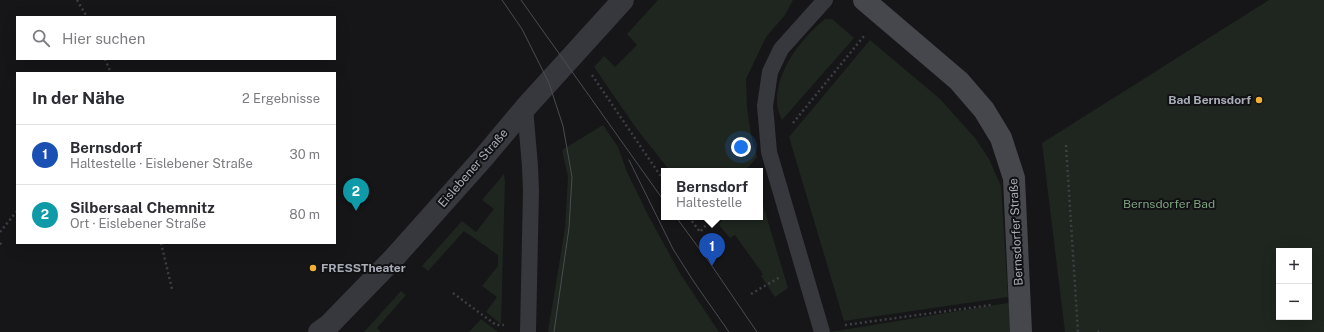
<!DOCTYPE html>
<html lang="de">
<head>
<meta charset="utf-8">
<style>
	:root { --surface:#fff; --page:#f7f7f7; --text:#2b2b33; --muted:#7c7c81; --line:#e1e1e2; --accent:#856733 }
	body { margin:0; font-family:"Public Sans",sans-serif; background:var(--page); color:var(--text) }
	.controls { position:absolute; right:12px; bottom:12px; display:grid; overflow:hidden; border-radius:0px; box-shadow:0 4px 16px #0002 }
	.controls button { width:36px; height:36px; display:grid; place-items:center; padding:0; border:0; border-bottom:1px solid var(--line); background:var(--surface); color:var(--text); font:20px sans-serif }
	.you { position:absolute; left:741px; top:147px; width:14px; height:14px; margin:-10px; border:3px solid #fff; border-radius:50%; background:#1a73e8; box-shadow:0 0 0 6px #1a73e833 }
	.badge { display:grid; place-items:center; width:26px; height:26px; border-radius:50%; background:var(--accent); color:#fff; font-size:13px; font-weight:700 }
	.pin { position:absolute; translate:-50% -33px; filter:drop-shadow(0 1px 2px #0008) }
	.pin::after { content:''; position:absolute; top:21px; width:14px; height:12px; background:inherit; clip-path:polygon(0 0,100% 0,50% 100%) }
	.popup { position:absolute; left:661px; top:168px; width:102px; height:52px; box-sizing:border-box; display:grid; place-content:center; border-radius:0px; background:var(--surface); filter:drop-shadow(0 1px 3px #0005); font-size:13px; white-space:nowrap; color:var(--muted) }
	.popup b { font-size:15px; color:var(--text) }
	.popup::after { content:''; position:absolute; left:50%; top:100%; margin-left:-8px; border:8px solid transparent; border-top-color:var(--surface) }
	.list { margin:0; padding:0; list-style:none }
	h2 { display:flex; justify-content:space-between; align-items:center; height:52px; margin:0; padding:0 16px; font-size:17px }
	h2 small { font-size:13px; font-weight:400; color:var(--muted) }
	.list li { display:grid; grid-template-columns:26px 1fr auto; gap:12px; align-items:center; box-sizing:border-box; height:60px; padding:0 16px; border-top:1px solid var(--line) }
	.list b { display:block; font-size:15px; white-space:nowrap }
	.list p { margin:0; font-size:13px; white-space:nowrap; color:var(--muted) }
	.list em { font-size:13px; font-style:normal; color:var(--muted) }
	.icon { flex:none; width:22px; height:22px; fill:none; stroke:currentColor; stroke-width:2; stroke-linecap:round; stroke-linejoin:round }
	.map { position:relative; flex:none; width:1324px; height:332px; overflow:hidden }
	.search { position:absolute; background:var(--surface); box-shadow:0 4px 16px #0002; left:16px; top:16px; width:320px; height:44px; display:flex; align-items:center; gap:10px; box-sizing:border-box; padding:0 14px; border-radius:0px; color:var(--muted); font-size:15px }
	.panel { position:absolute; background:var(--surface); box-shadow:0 4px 16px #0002; left:16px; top:72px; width:320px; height:172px; border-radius:0px }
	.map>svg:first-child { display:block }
</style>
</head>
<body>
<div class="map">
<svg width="1324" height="332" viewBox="0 0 1324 332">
	<rect width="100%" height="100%" fill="#161618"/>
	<!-- green -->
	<path fill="#1e261f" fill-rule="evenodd" d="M 658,0 L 793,0 L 785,15 L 766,37 L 746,79 L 747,108 L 751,135 L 757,157 L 745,171 L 670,171 L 636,128 L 594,67 L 604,56 L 615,67 L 637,45 L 627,34 Z
		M 1269,0 L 1324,0 L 1324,332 L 1065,332 L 1042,143 ZM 1279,251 L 1309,251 L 1309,317 L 1279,317 Z
		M 825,19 L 832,19 L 854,38 L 782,120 C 780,115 777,108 777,103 C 776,70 801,39 825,19 Z
		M 870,40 L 940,99 L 975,138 L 989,159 L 1001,186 L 1008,297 L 844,321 L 789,137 Z
		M 603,125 L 618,147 L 627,172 L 648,215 L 681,275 L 719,332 L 548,332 L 565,228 L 568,177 L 562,150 Z
		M 504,174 L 505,180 L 501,324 L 486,312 L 497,297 L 482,286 L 498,266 L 498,255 L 464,231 L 428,271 L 422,266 L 462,221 L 476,232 L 494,209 L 482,200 Z
		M 760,195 L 788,288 L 775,297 L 761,276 L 763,274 L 735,235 L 730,238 L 719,225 L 723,217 L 760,217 Z
		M 401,291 L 406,295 L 377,328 L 381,332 L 364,332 Z
		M 1019,301 L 1021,332 L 830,332 Z
		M 481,319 L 498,332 L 469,332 Z"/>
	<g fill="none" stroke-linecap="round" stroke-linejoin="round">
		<!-- path -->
		<path stroke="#3d3f44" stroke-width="2.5" stroke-dasharray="2 3" stroke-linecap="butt" d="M 77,0 L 87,17
			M 105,59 L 111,73
			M 592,75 L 664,181
			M 793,123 L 864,36
			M 1066,145 L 1078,332
			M 689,217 L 700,232 L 713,217
			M 0,232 L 17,211
			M 0,243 L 3,247
			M 161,243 L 172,289
			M 453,293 L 496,325 L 504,325
			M 751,294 L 780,277
			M 845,325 L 991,305
			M 1098,332 L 1099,331"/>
		<!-- lane -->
		<path stroke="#37383d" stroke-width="16" d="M 525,108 L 530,166 L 531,191 L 528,332
			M 822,332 L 769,152 L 765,106 L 770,72 L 781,49 L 825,0"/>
		<!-- street -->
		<path stroke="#37383d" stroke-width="22" d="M 319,332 L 329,325 L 393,259 L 484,157 L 525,108 L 623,0"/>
		<!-- secondary -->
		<path stroke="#45474d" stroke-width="22" d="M 864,0 L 959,81 L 984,110 L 1001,138 L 1014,178 L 1021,332"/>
		<!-- tram -->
		<path stroke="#4a4c52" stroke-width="1" d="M 502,0 L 522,29 L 549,83 L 563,126 L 572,177 L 569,228 L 554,332
			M 521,0 L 664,201
			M 629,160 L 673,249 L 694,282 L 729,332
			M 676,217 L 712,266 L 757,332"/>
	</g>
	<!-- markers -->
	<g fill="#f2b134" stroke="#111113" stroke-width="1.5">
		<circle cx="1259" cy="100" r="4"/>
		<circle cx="313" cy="268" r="4"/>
	</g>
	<g text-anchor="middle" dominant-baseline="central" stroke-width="4" stroke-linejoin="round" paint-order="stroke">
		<!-- poi labels -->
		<g font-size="12" font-weight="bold" fill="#a8adb8" stroke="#111113" text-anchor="end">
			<text x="1251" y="100">Bad Bernsdorf</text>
			<text x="321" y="268" text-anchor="start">FRESSTheater</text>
		</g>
		<!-- street labels -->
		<g font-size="12" fill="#a8adb8" stroke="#111113">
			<text transform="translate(473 168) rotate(-49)">Eislebener Straße</text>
			<text transform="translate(1016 232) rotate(-93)">Bernsdorfer Straße</text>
		</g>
		<!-- park labels -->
		<g font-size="12" fill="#7fa381" stroke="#111113">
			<text x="1169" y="204">Bernsdorfer Bad</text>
		</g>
	</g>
</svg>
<div class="controls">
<button>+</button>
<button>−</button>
</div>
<div class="you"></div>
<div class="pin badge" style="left:712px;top:266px;background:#1a4fb4">1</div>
<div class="popup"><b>Bernsdorf</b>Haltestelle</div>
<div class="pin badge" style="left:356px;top:211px;background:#0f9aa8">2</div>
<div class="search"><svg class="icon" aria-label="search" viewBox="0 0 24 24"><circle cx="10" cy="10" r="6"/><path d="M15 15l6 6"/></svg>Hier suchen</div>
<section class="panel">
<h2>In der Nähe<small>2 Ergebnisse</small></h2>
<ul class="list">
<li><span class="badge" style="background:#1a4fb4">1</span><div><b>Bernsdorf</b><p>Haltestelle · Eislebener Straße</p></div><em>30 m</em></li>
<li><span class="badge" style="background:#0f9aa8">2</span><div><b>Silbersaal Chemnitz</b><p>Ort · Eislebener Straße</p></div><em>80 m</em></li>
</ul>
</section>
</div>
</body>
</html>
